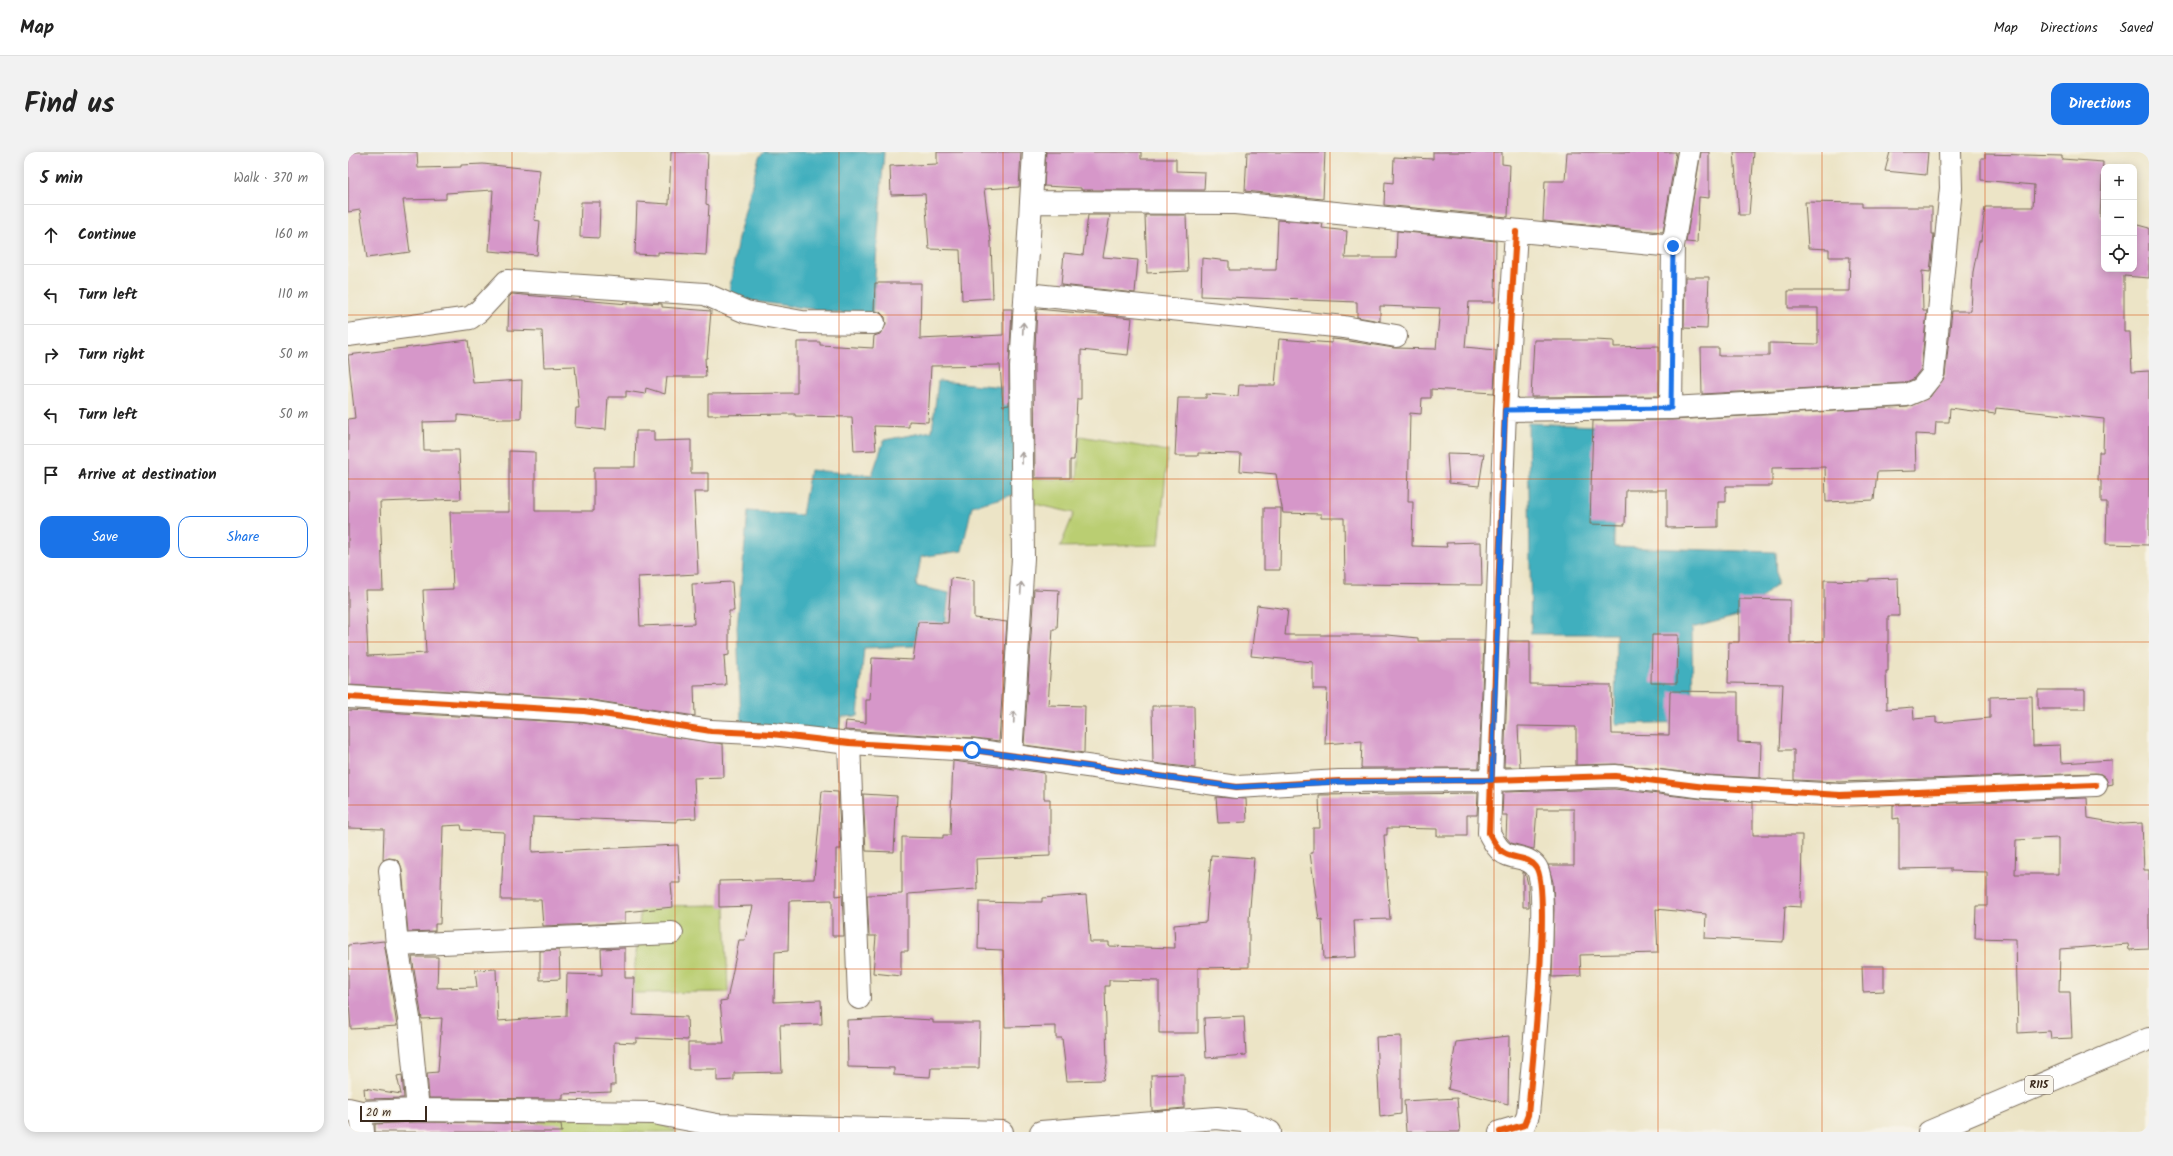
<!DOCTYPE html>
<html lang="en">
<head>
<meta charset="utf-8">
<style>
	:root { --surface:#fff; --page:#f2f2f2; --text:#222; --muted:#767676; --line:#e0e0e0; --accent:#1a73e8 }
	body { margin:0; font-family:Kalam,sans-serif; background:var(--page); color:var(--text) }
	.controls { position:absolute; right:12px; top:12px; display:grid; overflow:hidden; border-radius:8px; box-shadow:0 2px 10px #0003 }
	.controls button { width:36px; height:36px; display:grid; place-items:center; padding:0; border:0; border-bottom:1px solid var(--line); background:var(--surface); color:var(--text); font:20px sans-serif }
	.scale { position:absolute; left:12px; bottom:10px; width:67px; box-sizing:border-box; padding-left:4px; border:2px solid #3b2a1e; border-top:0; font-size:11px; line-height:14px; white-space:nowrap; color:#3b2a1e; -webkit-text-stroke:3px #f7f3e8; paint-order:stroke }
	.stop { position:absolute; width:12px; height:12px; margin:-9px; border:3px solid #1a73e8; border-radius:50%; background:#fff }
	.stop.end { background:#1a73e8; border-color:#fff; box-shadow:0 1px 4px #0008 }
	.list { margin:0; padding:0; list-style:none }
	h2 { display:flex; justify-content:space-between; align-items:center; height:52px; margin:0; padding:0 16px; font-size:17px }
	h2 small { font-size:13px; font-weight:400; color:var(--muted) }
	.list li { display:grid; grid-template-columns:26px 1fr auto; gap:12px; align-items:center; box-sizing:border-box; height:60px; padding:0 16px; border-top:1px solid var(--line) }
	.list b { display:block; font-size:15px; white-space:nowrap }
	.list em { font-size:13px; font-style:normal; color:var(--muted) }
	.actions { display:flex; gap:8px; padding:12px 16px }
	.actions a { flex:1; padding:9px 0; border:1px solid var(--accent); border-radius:12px; text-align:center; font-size:14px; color:var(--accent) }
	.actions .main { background:var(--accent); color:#fff }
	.icon { flex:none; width:22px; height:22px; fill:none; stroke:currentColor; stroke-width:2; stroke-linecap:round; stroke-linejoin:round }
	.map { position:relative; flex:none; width:1801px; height:980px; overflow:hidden; border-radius:12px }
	header { display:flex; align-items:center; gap:24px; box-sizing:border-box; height:56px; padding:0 20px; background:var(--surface); border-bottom:1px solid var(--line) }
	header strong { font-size:19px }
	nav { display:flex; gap:22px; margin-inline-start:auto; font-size:14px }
	.intro { display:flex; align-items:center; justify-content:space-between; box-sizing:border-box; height:96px; padding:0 24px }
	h1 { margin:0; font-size:28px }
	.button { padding:10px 18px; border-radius:12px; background:var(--accent); color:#fff; font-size:14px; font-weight:700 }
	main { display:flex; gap:24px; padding:0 24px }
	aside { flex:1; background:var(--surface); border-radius:12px; box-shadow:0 2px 10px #0003 }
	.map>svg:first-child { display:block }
</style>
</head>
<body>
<header>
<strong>Map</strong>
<nav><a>Map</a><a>Directions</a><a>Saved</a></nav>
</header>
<div class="intro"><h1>Find us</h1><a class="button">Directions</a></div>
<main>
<aside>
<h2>5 min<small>Walk · 370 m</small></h2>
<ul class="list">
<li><svg class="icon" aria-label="ahead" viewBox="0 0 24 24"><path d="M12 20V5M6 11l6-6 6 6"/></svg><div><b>Continue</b></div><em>160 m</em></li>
<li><svg class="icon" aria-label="left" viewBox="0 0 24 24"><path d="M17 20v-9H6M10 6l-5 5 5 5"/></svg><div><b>Turn left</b></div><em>110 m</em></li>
<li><svg class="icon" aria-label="right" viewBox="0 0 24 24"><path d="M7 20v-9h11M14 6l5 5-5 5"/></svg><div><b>Turn right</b></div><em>50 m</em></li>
<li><svg class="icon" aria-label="left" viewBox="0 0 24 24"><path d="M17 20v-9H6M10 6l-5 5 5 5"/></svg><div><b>Turn left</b></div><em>50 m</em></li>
<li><svg class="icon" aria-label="arrive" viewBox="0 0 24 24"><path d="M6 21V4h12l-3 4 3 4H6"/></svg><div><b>Arrive at destination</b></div></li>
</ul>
<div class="actions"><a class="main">Save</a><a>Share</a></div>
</aside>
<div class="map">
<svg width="1801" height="980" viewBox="0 0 1801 980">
	<rect width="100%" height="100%" fill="#f7f3e8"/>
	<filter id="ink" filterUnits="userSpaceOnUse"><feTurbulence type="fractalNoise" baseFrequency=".025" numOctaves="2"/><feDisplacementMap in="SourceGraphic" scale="8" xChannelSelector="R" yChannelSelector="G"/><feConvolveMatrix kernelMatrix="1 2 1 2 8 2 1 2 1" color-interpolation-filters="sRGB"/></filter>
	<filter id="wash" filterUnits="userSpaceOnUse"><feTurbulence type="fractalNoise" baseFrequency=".012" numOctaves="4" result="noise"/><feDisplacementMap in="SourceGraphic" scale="16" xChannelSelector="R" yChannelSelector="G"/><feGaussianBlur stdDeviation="0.9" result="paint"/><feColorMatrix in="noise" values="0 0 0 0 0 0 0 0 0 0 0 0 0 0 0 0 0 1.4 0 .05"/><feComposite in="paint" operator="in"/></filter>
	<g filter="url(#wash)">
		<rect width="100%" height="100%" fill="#ece4c6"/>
		<!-- green -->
		<path fill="#bace72" stroke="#7a7c48" d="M 732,284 L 820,299 L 811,393 L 712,395 L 726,361 L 683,351 L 682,326 L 729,328 Z
			M 377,753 L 380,840 L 284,841 L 293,754 Z
			M 190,965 L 304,967 L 329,980 L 189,980 Z"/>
		<!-- water -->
		<path fill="#41afbe" stroke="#3e6c6e" d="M 416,0 L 536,0 L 524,165 L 380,146 L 390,86 L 411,5 Z
			M 590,229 L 667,236 L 672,341 L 624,354 L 614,399 L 573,405 L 568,434 L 601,441 L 595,493 L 516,496 L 510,564 L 493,565 L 490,584 L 393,570 L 389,475 L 400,359 L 454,363 L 462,318 L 524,323 L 536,288 L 584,279 Z
			M 1180,271 L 1268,275 L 1266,395 L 1428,400 L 1429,432 L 1397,462 L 1344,476 L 1345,570 L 1267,572 L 1268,482 L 1183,482 Z"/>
		<g id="blocks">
			<!-- building -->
			<path fill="#d697c9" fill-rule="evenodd" d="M 0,0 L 69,0 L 70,16 L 113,15 L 113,13 L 135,12 L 192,18 L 186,68 L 192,69 L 189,103 L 141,99 L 145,38 L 98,41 L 98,47 L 55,48 L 62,100 L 19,106 L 12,58 L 0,60 Z
				M 323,0 L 360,0 L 358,52 L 361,53 L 358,103 L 310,100 L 310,103 L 287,102 L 289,50 L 321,52 Z
				M 589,0 L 673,0 L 671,35 L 636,37 L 643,91 L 645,146 L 614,148 L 612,98 L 581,97 L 577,42 L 543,43 L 542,14 L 589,12 Z
				M 698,0 L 793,0 L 793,7 L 828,7 L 828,19 L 857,20 L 856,38 L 733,38 L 733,36 L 696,34 Z
				M 899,0 L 977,0 L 975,47 L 897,39 Z
				M 1085,0 L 1154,0 L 1154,12 L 1162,13 L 1160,65 L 1036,53 L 1037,30 L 1045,31 L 1046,5 L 1085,7 Z
				M 1219,0 L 1328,0 L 1315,80 L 1195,69 L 1197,29 L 1217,29 Z
				M 1353,0 L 1361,0 L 1361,46 L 1351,45 L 1349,91 L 1338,90 Z
				M 1386,0 L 1406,0 L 1401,63 L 1391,63 Z
				M 1542,0 L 1580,0 L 1578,23 L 1537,19 Z
				M 1637,2 L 1714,4 L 1714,7 L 1755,10 L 1752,65 L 1756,66 L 1756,117 L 1786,117 L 1786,72 L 1801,76 L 1801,126 L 1776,124 L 1776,180 L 1782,180 L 1784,220 L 1801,219 L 1801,393 L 1758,392 L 1759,350 L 1753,350 L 1753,329 L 1750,328 L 1751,300 L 1755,300 L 1756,267 L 1648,256 L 1647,262 L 1602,256 L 1601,270 L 1588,270 L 1587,283 L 1567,282 L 1568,319 L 1529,320 L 1526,348 L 1478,350 L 1477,315 L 1424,316 L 1424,334 L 1378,334 L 1378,350 L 1370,350 L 1370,375 L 1319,376 L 1319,338 L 1278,338 L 1277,373 L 1242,372 L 1245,269 L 1324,268 L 1560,255 L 1582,245 L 1597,224 L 1604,159 L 1623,159 L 1625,120 L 1631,89 L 1633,89 L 1637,55 L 1685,55 L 1686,33 L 1633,28 L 1633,6 L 1637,6 Z
				M 233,50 L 252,50 L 251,86 L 232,85 Z
				M 1457,50 L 1514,51 L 1514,55 L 1584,55 L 1584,82 L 1586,82 L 1582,120 L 1574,119 L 1575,159 L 1579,159 L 1573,217 L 1565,227 L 1556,231 L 1354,242 L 1353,196 L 1371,196 L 1371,204 L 1421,204 L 1421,191 L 1470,192 L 1470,156 L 1440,156 L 1440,139 L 1501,139 L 1502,105 L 1481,105 L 1481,97 L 1460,96 Z
				M 740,63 L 762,63 L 755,105 L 790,108 L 787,141 L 713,133 L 716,101 L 735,103 Z
				M 797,63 L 838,63 L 840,119 L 799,121 Z
				M 930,68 L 975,72 L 974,76 L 999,79 L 997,106 L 1048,106 L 1049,79 L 1148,89 L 1147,150 L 1121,150 L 1117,195 L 1148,198 L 1146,241 L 1083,237 L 1083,246 L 1074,246 L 1073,262 L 1062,261 L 1060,350 L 1065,350 L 1064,394 L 1099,395 L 1098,391 L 1133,390 L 1134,433 L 997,432 L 996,366 L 973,366 L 973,362 L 935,361 L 928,322 L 892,319 L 893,302 L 850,301 L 850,304 L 827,304 L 830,246 L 858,246 L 858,242 L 890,244 L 891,233 L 927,233 L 931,187 L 984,191 L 984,187 L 995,188 L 1046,196 L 1088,197 L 1092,156 L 1032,154 L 1032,169 L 1009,165 L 1009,150 L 853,144 L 854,106 L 881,109 L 881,118 L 928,118 Z
				M 1337,125 L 1361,125 L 1359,177 L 1336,176 Z
				M 527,131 L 573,131 L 572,187 L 655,183 L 655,157 L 664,157 L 661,214 L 661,253 L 655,254 L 652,213 L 583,214 L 580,270 L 561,269 L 561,275 L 526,274 L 528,298 L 506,299 L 504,265 L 447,264 L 447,262 L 360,263 L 360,242 L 449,241 L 449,190 L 472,190 L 472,193 L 525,196 L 526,184 L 532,182 L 538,172 L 537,165 L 532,160 L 526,159 Z
				M 164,142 L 280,152 L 280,150 L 314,152 L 314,155 L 363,159 L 359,206 L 357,206 L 358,225 L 319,225 L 317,242 L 298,236 L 297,242 L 278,239 L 278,245 L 260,245 L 258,278 L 227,275 L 228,256 L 231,256 L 227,214 L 196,215 L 194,179 L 160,178 L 161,145 Z
				M 689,157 L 784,166 L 780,203 L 733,198 L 733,247 L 729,247 L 726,308 L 722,308 L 722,326 L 687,326 L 686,215 Z
				M 120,188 L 125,231 L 174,228 L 173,267 L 153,267 L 110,263 L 110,269 L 75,270 L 76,298 L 111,298 L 113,347 L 32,350 L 35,438 L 17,438 L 20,504 L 78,501 L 75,438 L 105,437 L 102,360 L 161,360 L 161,299 L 187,300 L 187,359 L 246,359 L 246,315 L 287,315 L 288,279 L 306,279 L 306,289 L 343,288 L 343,321 L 360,321 L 360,340 L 346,340 L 350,422 L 290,425 L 292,474 L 346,472 L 344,432 L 384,430 L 386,459 L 381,459 L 381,503 L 376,504 L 378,533 L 346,534 L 347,564 L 237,547 L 0,533 L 0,267 L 7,266 L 0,203 Z
				M 1186,188 L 1247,188 L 1266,189 L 1266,195 L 1311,194 L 1311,244 L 1183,245 Z
				M 1099,301 L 1136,302 L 1131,334 L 1101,331 Z
				M 916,356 L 933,356 L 932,418 L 916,418 Z
				M 603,426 L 626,429 L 626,466 L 659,470 L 651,589 L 626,586 L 497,578 L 498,569 L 518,571 L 518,548 L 522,548 L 524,506 L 565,508 L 570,470 L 600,471 Z
				M 1550,426 L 1551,464 L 1540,464 L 1540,519 L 1538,519 L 1539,557 L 1565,555 L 1566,567 L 1588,565 L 1588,571 L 1642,566 L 1642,545 L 1684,544 L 1685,594 L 1712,593 L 1713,611 L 1764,608 L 1765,632 L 1760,633 L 1758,626 L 1753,622 L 1748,621 L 1492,630 L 1446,628 L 1446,598 L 1432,598 L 1435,532 L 1380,531 L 1381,490 L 1391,490 L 1391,447 L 1442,448 L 1442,491 L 1476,489 L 1476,428 L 1521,429 L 1521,427 Z
				M 686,437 L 711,438 L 709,477 L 705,477 L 700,553 L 737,554 L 736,601 L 676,593 Z
				M 909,453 L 940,457 L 937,483 L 1040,483 L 1070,486 L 1070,489 L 1136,489 L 1131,616 L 1013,616 L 1014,589 L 977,592 L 979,537 L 965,537 L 965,510 L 903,504 Z
				M 1304,483 L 1330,483 L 1329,531 L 1303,531 Z
				M 1161,489 L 1182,489 L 1182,532 L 1263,533 L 1264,582 L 1321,583 L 1322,539 L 1390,540 L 1390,590 L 1413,591 L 1412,626 L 1358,623 L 1268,612 L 1228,613 L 1228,575 L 1170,574 L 1172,615 L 1156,615 Z
				M 1690,538 L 1737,538 L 1737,557 L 1690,557 Z
				M 804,554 L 846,554 L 847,616 L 805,611 Z
				M 0,558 L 235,571 L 375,592 L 376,625 L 346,626 L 348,666 L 329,667 L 329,670 L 185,665 L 184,700 L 330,693 L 332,731 L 323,731 L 325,755 L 277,760 L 277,771 L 195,774 L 193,748 L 153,748 L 156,680 L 114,678 L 113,673 L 95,674 L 92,772 L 87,772 L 87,779 L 60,780 L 54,717 L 52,711 L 48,707 L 41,706 L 35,708 L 36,677 L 0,676 Z
				M 605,609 L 696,621 L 696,647 L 702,647 L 702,704 L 628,707 L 629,737 L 560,742 L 560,799 L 553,799 L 553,824 L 525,821 L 528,784 L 521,784 L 519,743 L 554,742 L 554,685 L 595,686 L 595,683 L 602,683 Z
				M 1266,637 L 1355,647 L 1405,650 L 1405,683 L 1454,683 L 1453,755 L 1437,754 L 1435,790 L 1357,786 L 1358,762 L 1308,757 L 1310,801 L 1232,803 L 1233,824 L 1204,825 L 1206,757 L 1205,730 L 1200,713 L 1226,713 L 1226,657 L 1189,657 L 1186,697 L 1185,697 L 1163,691 L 1158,685 L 1159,663 L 1154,663 L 1155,640 Z
				M 474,639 L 490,640 L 493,697 L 488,697 L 488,744 L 494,743 L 496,784 L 484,784 L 484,748 L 441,749 L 440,799 L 427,800 L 426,850 L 473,848 L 474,872 L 432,873 L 434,920 L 386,921 L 386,928 L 369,929 L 369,917 L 340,917 L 340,891 L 376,891 L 372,849 L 379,848 L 391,788 L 397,788 L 405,754 L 371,755 L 371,729 L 466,727 Z
				M 1130,641 L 1129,663 L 1119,663 L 1119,684 L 1089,684 L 1089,677 L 1039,676 L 1039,683 L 1036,683 L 1042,767 L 1006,768 L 1008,805 L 976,807 L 974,767 L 971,768 L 962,701 L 965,701 L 965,676 L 972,676 L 971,643 Z
				M 515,642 L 549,644 L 546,700 L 518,699 Z
				M 868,645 L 898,647 L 899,670 L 870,671 Z
				M 1739,646 L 1740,666 L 1775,672 L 1794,671 L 1796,718 L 1801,718 L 1801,797 L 1781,798 L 1780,792 L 1712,797 L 1711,840 L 1722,840 L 1724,886 L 1703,887 L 1702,879 L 1670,881 L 1668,787 L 1627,786 L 1628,754 L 1639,754 L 1639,720 L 1603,719 L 1603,716 L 1551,717 L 1551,666 L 1545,667 L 1545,653 ZM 1710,686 L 1710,722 L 1667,722 L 1668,688 Z
				M 863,703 L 906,706 L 901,768 L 901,815 L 850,816 L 850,881 L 811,881 L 811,829 L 761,828 L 761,834 L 757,834 L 759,912 L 755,928 L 719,929 L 714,886 L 708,886 L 708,874 L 657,875 L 655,798 L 630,797 L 631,750 L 677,751 L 677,750 L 694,750 L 694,746 L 738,743 L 742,790 L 761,790 L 761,794 L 827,796 L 826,773 L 858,770 Z
				M 1175,720 L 1177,721 L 1180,732 L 1181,755 L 1175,755 Z
				M 36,789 L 49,874 L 3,877 L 0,840 L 0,793 Z
				M 277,796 L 277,826 L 286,826 L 285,863 L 339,865 L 340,888 L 288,886 L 288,891 L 266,890 L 267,933 L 263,933 L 263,940 L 215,942 L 215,947 L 81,946 L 79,921 L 90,920 L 94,866 L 74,867 L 64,805 L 90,805 L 89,836 L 129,835 L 127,818 L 148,817 L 150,869 L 218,864 L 219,822 L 254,823 L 253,797 Z
				M 211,798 L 212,827 L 192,828 L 192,799 Z
				M 1514,814 L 1536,814 L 1536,839 L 1515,840 Z
				M 896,864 L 898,903 L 858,906 L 856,866 Z
				M 549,866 L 585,868 L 585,871 L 632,871 L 631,916 L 583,916 L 582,925 L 546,923 L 546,916 L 500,915 L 499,868 Z
				M 1053,884 L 1053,962 L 1032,965 L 1028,885 Z
				M 1161,884 L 1160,952 L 1100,937 L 1108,890 Z
				M 836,922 L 836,956 L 804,959 L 803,923 Z
				M 54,923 L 56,946 L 17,947 L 16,936 L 53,942 L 49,924 Z
				M 1109,946 L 1112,980 L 1058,980 L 1056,949 Z
				M 70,970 L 213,972 L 214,980 L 27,980 L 27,972 Z"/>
		</g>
	</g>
	<g filter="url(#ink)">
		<use href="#blocks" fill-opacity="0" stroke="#796b59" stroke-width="1"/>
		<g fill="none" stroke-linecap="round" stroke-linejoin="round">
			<!-- minor casing -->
			<g stroke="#796b59" stroke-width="24">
				<path id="minor" d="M 683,50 L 887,51 L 1325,94
					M 678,142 L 996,175 L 1048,184
					M 0,183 L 122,166 L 131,159 L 159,129 L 357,142 L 398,160 L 454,170 L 526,171
					M 1323,256 L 1325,94 L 1341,0
					M 1157,258 L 1323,256 L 1559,243 L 1573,237 L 1585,222 L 1603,36 L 1602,0
					M 0,545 L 236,559 L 363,579 L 424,582 L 501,591 L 625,598 L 889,635 L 991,629 L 1144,628 L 1267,624 L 1357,635 L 1492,643 L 1748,633
					M 501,591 L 511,846
					M 663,604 L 675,406 L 673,215 L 686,0
					M 42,718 L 49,793 L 61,866 L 70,958
					M 49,793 L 324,781
					M 0,957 L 13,960 L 70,958 L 305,961 L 369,973 L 654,980
					M 13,960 L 15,980
					M 693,980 L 869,966 L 895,969 L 922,980
					M 1152,980 L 1176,973 L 1180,963 C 1183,925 1204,737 1188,715 C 1181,705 1168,707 1158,702 C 1150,699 1145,688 1141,681 L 1157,258 L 1168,80"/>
			</g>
			<!-- primary casing -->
			<g stroke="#796b59" stroke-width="24">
				<path id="primary" d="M 1581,980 L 1801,887"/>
			</g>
			<!-- minor -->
			<use href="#minor" stroke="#fff" stroke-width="22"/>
			<!-- primary -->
			<use href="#primary" stroke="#fff" stroke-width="22"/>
			<!-- cycleway casing -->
			<g stroke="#f7f3e8" stroke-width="8">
				<path id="cycleway" d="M 0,545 L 236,559 L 363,579 L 424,582 L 501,591 L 625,598 L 889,635 L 991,629 L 1144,628 L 1267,624 L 1357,635 L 1492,643 L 1748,633
					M 1152,980 L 1176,973 L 1180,963 C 1183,925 1204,737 1188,715 C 1181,705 1168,707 1158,702 C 1150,699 1145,688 1141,681 L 1157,258 L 1168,80"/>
			</g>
			<!-- cycleway -->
			<use href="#cycleway" stroke="#e8590c" stroke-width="6"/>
		</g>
		<!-- one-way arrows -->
		<defs><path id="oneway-shaft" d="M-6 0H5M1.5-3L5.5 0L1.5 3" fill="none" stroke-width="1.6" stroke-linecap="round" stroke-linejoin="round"/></defs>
		<g stroke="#a79f9a">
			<use href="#oneway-shaft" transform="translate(675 176) rotate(-87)"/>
			<use href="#oneway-shaft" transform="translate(674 306) rotate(-91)"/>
			<use href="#oneway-shaft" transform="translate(673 436) rotate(-87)"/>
			<use href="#oneway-shaft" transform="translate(666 565) rotate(-87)"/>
		</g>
	</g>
	<g fill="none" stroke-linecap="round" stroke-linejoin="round" filter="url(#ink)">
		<!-- route -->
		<path stroke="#1a73e8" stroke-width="5" d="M 624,598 L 888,635 L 991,630 L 1144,628 L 1157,258 L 1323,256 L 1325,94"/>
	</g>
	<!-- grid -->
	<path fill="none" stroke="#d7540e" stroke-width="1" stroke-opacity="0.55" d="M 164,0 L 164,980M 327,0 L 327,980M 491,0 L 491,980M 655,0 L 655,980M 819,0 L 819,980M 982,0 L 982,980M 1146,0 L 1146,980M 1310,0 L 1310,980M 1474,0 L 1474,980M 1637,0 L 1637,980M 0,163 L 1801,163M 0,327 L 1801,327M 0,490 L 1801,490M 0,653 L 1801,653M 0,817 L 1801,817"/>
	<g text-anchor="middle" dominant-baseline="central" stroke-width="4" stroke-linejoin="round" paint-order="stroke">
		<!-- shield labels -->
		<rect fill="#f7f3e8" stroke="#73665b" stroke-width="1" x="1677" y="924" width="28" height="18" rx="3"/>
		<g font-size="11" font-weight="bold" fill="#3b2a1e">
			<text x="1691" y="933">R115</text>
		</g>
	</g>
</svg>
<div class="controls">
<button>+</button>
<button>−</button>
<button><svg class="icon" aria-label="locate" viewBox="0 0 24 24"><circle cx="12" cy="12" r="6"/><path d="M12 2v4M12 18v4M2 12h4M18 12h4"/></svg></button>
</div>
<div class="scale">20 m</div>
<div class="stop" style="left:624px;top:598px"></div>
<div class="stop end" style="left:1325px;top:94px"></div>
</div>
</main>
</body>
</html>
